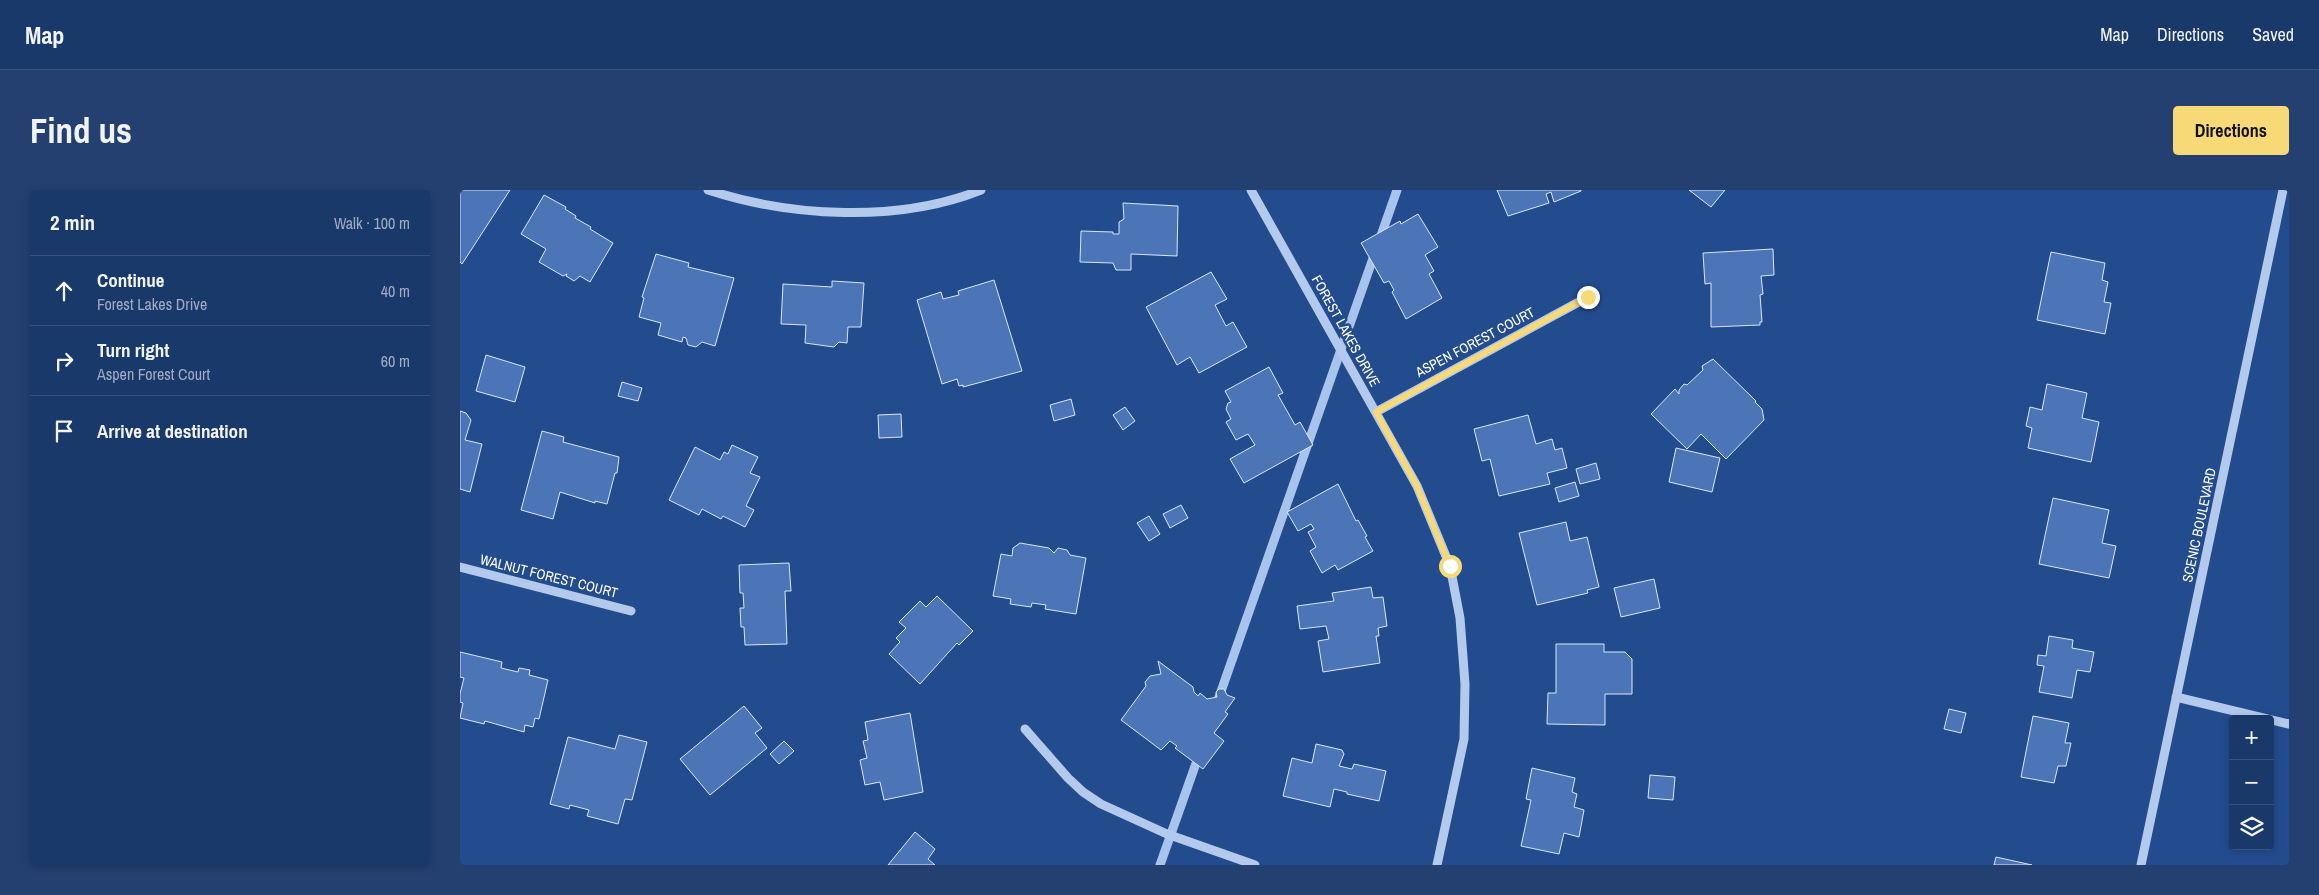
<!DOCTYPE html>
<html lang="en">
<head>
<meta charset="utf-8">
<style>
	:root { --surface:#1a396b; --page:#234071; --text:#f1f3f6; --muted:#9facc1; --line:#38537e; --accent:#f7d977 }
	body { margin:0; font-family:"Archivo Narrow",sans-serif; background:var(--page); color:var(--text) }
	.controls { position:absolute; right:15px; bottom:15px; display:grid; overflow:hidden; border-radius:5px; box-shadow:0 2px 8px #0003 }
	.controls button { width:45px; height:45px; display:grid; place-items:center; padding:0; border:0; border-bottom:1px solid var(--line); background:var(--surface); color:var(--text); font:25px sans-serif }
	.stop { position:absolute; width:15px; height:15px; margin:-11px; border:4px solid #f7d977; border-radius:50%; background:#fff }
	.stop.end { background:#f7d977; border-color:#fff; box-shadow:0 1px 5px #0008 }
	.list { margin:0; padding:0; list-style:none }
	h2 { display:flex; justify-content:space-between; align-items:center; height:65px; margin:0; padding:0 20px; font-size:21px }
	h2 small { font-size:16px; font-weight:400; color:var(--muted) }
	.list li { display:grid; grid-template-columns:32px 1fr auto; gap:15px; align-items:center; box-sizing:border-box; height:70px; padding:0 20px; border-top:1px solid var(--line) }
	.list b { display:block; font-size:19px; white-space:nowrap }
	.list p { margin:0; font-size:16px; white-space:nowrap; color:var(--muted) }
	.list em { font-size:16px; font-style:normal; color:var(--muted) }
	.icon { flex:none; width:28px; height:28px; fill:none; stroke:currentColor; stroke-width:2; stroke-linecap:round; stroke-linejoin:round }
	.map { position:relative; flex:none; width:1829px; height:675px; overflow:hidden; border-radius:5px }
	header { display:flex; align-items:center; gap:30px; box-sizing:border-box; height:70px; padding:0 25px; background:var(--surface); border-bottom:1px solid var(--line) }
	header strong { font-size:24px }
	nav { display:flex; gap:28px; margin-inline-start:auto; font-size:18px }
	.intro { display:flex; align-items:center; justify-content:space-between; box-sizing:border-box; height:120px; padding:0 30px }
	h1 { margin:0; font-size:35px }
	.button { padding:12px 22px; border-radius:5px; background:var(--accent); color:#111; font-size:18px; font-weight:700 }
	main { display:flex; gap:30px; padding:0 30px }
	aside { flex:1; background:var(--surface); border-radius:5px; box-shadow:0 2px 8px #0003 }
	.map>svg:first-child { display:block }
</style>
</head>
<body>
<header>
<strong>Map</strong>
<nav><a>Map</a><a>Directions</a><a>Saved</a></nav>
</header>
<div class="intro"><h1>Find us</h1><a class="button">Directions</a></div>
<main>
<aside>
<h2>2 min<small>Walk · 100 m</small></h2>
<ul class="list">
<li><svg class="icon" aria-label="ahead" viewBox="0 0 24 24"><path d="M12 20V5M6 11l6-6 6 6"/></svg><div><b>Continue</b><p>Forest Lakes Drive</p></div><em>40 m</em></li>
<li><svg class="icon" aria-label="right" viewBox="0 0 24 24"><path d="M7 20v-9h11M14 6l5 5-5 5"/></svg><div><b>Turn right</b><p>Aspen Forest Court</p></div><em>60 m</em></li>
<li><svg class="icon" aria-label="arrive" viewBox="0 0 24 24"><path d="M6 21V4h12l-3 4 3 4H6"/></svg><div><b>Arrive at destination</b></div></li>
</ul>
</aside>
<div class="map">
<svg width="1829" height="675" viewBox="0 0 1829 675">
	<rect width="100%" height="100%" fill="#234c8f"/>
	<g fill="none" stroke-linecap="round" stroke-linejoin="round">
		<!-- stream -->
		<path stroke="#a8c4ed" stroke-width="9" d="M 758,510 L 937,0
			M 700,675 L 740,562"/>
	</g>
	<!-- building -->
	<path fill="#4b75b6" stroke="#d9e6f9" d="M 0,0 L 50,0 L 2,74 L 0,72 Z
		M 1037,0 L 1121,0 L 1121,1 L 1094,12 L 1091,2 L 1086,4 L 1089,13 L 1048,26 Z
		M 1229,0 L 1265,0 L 1251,17 Z
		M 84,5 L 106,17 L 105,19 L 116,26 L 115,28 L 131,37 L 130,39 L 153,53 L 130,92 L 120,86 L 114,91 L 106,86 L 107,84 L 103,86 L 79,72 L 86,59 L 61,44 Z
		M 663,13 L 718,16 L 717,66 L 671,64 L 671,80 L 656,80 L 653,73 L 620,72 L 621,41 L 653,42 L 653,44 L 659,44 L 659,32 L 664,29 Z
		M 958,24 L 978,57 L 965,65 L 974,81 L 969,84 L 982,108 L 946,129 L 932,102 L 934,100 L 929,91 L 924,93 L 901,53 L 940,31 L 941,34 Z
		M 1313,59 L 1314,85 L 1301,86 L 1303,104 L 1300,105 L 1302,132 L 1300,132 L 1300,135 L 1251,137 L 1251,93 L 1245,94 L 1243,63 Z
		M 1591,62 L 1645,73 L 1642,90 L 1648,92 L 1644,112 L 1651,113 L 1645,144 L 1577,130 Z
		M 196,64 L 229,73 L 228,77 L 274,88 L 255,156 L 242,152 L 236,157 L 228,155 L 226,148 L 223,147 L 222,152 L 198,145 L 201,133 L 179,127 L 184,108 L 182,107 Z
		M 751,82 L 767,109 L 755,115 L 766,136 L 773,132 L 787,157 L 739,183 L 730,167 L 717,175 L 686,117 Z
		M 534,90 L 562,181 L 503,197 L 503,195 L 499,196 L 497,189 L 482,194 L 457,110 L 481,102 L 483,109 L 499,105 L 498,101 Z
		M 372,91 L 404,93 L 401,137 L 388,137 L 387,153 L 379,152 L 374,157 L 345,153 L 346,135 L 321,134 L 323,94 L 372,97 Z
		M 26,165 L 65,177 L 55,212 L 16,201 Z
		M 1253,169 L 1296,211 L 1295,212 L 1302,219 L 1304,230 L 1266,269 L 1241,244 L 1227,259 L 1191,224 L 1215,199 L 1219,204 L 1219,200 L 1224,194 L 1227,195 L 1243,180 L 1242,176 Z
		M 809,177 L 823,203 L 818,205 L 835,235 L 840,232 L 853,255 L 784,293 L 770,269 L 795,255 L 788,244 L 776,250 L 766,232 L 771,229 L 766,219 L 768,213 L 771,212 L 765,201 Z
		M 162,192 L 182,198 L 178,211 L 158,206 Z
		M 1587,194 L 1627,203 L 1622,228 L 1639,232 L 1631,272 L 1568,258 L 1572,238 L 1566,236 L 1570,217 L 1582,220 Z
		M 611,209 L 615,225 L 594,231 L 590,215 Z
		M 665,217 L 675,231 L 663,240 L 653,225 Z
		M 0,221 L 6,223 L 11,230 L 5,250 L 22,254 L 10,302 L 0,299 Z
		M 441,224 L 442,247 L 419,248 L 418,225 Z
		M 1068,225 L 1076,254 L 1092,249 L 1095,260 L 1102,258 L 1107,278 L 1087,283 L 1090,294 L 1039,306 L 1030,269 L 1022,271 L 1014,239 Z
		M 82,241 L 104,247 L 103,252 L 159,267 L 157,283 L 155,283 L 147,314 L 135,311 L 135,313 L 100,302 L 93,329 L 61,320 Z
		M 272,255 L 298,267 L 290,283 L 300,287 L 286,316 L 294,320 L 285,337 L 263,326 L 261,329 L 242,319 L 239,325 L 209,310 L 235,257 L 260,270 L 264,262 L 268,264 Z
		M 1216,258 L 1260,268 L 1252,302 L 1209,292 Z
		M 1136,273 L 1140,289 L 1120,294 L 1116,279 Z
		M 1115,292 L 1119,306 L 1099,312 L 1095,298 Z
		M 878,294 L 896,331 L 898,330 L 907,346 L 905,347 L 913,361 L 878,380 L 875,375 L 862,383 L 850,361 L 856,357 L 848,342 L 854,339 L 851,334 L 838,341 L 827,322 Z
		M 1593,308 L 1649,320 L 1642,353 L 1656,356 L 1649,388 L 1579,374 Z
		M 721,315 L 728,328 L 710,338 L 703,324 Z
		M 689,326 L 700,344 L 689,351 L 677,333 Z
		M 1106,332 L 1110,351 L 1127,347 L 1139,397 L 1127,400 L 1128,403 L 1077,415 L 1059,343 Z
		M 560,353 L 589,358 L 594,363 L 598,358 L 607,360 L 610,365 L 626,368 L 616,424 L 585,419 L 586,415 L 572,413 L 571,417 L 550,414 L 551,409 L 533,406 L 541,364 L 552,366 L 553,358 Z
		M 329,373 L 331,401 L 325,401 L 327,454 L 285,455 L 284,437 L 281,437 L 280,418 L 284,418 L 283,403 L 280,403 L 279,375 Z
		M 1194,389 L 1200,418 L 1161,427 L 1154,398 Z
		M 911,397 L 913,408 L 923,407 L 927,436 L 918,438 L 919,446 L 916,446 L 920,473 L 863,482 L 858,451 L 869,449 L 866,436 L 840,439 L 837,416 L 874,411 L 872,403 Z
		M 477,406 L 513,441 L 499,455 L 497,453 L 460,494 L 429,464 L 440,452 L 436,448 L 446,438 L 439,432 L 460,411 L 466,417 Z
		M 1589,446 L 1613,450 L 1612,458 L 1634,462 L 1630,482 L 1617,480 L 1612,508 L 1579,502 L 1584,476 L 1577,475 L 1578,465 L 1586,466 Z
		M 1096,454 L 1144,454 L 1144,462 L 1165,462 L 1172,469 L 1172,504 L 1145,504 L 1145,535 L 1087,534 L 1088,503 L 1096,503 Z
		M 0,462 L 42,472 L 41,478 L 58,482 L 59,478 L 70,480 L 69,485 L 88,490 L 79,529 L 75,528 L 73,537 L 65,535 L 64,542 L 25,531 L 24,534 L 0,528 L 3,513 L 0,512 L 0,504 L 4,488 L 0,487 Z
		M 698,471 L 733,497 L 734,502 L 738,506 L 740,503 L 747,509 L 757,507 L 756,502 L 759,499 L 764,499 L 767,505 L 775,508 L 765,522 L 768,524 L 754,543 L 764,551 L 743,579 L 715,558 L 717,556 L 710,551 L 701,560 L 661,530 L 686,496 L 685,492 L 690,486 L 701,484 Z
		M 284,516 L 302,538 L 295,543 L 307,558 L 250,605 L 220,569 Z
		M 1489,519 L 1506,523 L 1501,543 L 1484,539 Z
		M 450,523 L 463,602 L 424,610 L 420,592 L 405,595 L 400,570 L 407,568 L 403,551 L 408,550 L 405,532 Z
		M 1573,526 L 1609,533 L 1605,553 L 1611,553 L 1606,576 L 1598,576 L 1594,593 L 1561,587 Z
		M 159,545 L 187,552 L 172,610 L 165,609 L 158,634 L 127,626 L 129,620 L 110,615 L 109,619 L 90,614 L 108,547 L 155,559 Z
		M 324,551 L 334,561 L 319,574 L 310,564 Z
		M 856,554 L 882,560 L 884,564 L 879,576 L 892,579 L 894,574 L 926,581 L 919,611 L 887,604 L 887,602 L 874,599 L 870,617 L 823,606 L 832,568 L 852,573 Z
		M 1072,578 L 1115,588 L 1112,602 L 1117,604 L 1114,617 L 1124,620 L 1119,647 L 1104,643 L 1099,664 L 1061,656 L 1071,610 L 1066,609 Z
		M 1190,585 L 1215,587 L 1213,610 L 1188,608 Z
		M 455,642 L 475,659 L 468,669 L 475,675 L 428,675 Z
		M 1536,667 L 1572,675 L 1534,675 Z"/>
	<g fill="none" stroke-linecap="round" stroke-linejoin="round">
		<!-- minor -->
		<path stroke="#b4caec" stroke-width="9" d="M 248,0 C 331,27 438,33 521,0
			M 791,0 L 957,296 L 990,376 L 1000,428 L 1005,494 L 1004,549 L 977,675
			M 916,222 L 1128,107
			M 0,377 L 171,421
			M 1716,507 L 1829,534
			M 565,539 L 608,588 L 623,602 L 641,614 L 707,644 L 795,675
			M 1681,675 L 1823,0"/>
	</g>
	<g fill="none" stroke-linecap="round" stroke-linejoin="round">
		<!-- route -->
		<path stroke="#f7d977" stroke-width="6" d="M 990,376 L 957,296 L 916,222 L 1128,107"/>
	</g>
	<g text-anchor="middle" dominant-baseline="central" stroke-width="5" stroke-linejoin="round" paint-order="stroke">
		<!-- street labels -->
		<g font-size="14" fill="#fff" stroke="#234c8f">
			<text transform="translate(886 141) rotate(61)">FOREST LAKES DRIVE</text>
			<text transform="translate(1015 152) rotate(-28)">ASPEN FOREST COURT</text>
			<text transform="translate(1739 335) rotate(-78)">SCENIC BOULEVARD</text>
			<text transform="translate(89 386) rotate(14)">WALNUT FOREST COURT</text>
		</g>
	</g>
</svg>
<div class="controls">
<button>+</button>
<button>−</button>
<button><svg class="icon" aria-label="layers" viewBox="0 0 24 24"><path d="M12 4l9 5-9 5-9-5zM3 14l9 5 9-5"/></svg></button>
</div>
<div class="stop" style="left:990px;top:376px"></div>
<div class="stop end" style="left:1128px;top:107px"></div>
</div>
</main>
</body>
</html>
